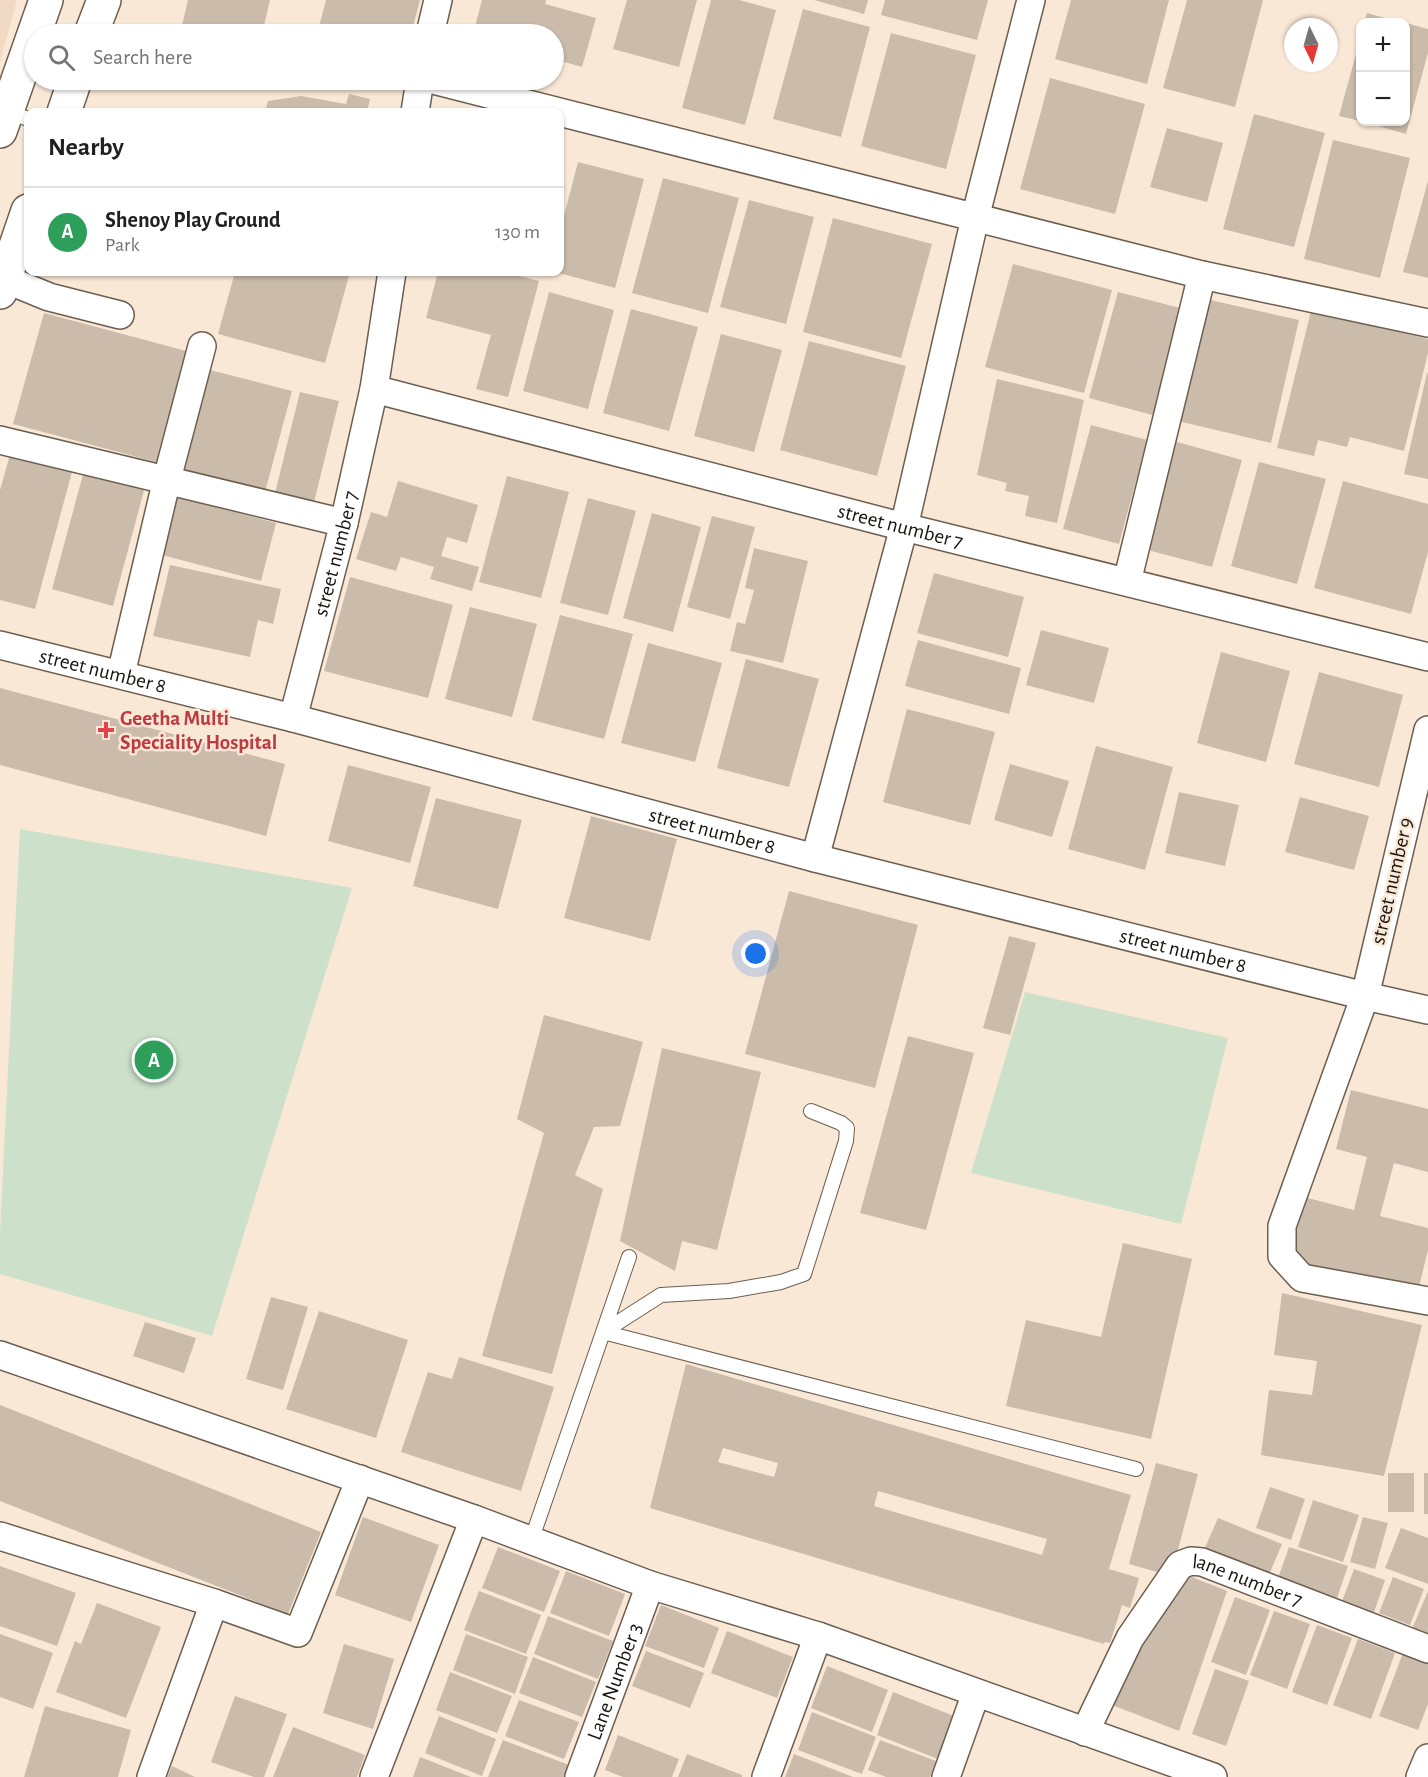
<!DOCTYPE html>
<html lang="en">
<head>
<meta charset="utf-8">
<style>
	:root { --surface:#fff; --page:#f2f2f2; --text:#202124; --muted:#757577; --line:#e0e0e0; --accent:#ea580c }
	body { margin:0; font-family:"Alegreya Sans",sans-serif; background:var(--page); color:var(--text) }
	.controls { position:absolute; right:18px; top:18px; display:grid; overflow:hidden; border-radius:12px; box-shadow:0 2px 4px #0004 }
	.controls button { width:54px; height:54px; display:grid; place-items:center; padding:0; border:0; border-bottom:2px solid var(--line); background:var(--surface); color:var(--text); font:30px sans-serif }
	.compass { position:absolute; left:1284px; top:18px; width:54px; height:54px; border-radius:50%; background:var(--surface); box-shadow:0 2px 4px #0004; rotate:175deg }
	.you { position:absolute; left:756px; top:954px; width:21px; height:21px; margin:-15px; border:4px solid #fff; border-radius:50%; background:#1a73e8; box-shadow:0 0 0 9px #1a73e833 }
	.badge { display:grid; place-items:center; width:39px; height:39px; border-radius:50%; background:var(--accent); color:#fff; font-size:20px; font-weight:700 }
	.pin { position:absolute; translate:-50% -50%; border:3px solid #fff; box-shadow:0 2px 6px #0006 }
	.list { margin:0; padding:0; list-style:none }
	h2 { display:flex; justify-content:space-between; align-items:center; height:78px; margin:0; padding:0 24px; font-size:26px }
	h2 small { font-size:20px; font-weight:400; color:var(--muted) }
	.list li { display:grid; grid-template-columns:39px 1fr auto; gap:18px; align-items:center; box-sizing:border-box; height:90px; padding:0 24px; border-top:2px solid var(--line) }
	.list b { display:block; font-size:22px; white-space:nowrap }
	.list p { margin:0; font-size:20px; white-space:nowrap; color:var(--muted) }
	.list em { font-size:20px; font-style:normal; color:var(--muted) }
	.icon { flex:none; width:33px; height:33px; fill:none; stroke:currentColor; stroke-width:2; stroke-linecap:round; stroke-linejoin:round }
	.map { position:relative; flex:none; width:1428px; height:1777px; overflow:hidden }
	.search { position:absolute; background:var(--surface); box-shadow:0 2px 4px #0004; left:24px; top:24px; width:540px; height:66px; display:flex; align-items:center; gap:15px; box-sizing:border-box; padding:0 21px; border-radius:33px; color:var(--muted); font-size:22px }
	.panel { position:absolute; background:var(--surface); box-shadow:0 2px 4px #0004; left:24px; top:108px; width:540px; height:168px; border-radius:12px }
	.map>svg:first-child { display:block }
</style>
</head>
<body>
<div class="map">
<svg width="1428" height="1777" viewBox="0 0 1428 1777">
	<rect width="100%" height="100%" fill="#fae8d7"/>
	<!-- built -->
	<path fill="#f1dac3" d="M 0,0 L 17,0 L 0,62 Z"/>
	<!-- green -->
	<path fill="#cde1ca" d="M 20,829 L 352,888 L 212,1336 L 0,1274 L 0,1232 Z
		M 1025,992 L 1228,1038 L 1181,1224 L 971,1173 Z"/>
	<!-- building -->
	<path fill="#cbbbaa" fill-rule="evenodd" d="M 188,0 L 270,0 L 262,34 L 180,34 Z
		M 326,0 L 420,0 L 411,34 L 317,34 Z
		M 482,0 L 546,0 L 545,4 L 596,18 L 582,67 L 554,59 L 554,34 L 473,34 Z
		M 627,0 L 697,0 L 679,67 L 613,49 Z
		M 711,0 L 739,0 L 776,10 L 745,125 L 682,108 Z
		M 814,0 L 868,0 L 864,14 Z
		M 885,0 L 988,0 L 977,40 L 881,15 Z
		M 1071,0 L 1169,0 L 1147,84 L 1055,59 Z
		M 1187,0 L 1263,0 L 1235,107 L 1163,88 Z
		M 803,9 L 870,27 L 841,137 L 773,119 Z
		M 1367,13 L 1399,22 L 1364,22 Z
		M 1406,23 L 1428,29 L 1428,53 L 1406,134 L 1364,122 L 1406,122 Z
		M 891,33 L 976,55 L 946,169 L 861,146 Z
		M 1360,39 L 1360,121 L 1339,116 Z
		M 1050,78 L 1145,104 L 1115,214 L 1020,189 Z
		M 349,94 L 370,99 L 367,112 L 265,112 L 268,101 L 301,96 L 346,104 Z
		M 1254,114 L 1325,133 L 1294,247 L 1223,229 Z
		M 1167,128 L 1223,143 L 1207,202 L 1150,187 Z
		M 1333,140 L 1410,158 L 1380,278 L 1304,259 Z
		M 578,162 L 644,179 L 615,288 L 555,272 L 560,272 L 560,231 Z
		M 663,178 L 739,198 L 708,313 L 632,293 Z
		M 1428,181 L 1428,278 L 1403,272 Z
		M 749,200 L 814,217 L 786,324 L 720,307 Z
		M 833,218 L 932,244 L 901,358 L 803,332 Z
		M 1013,264 L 1112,290 L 1084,393 L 985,367 Z
		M 235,272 L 350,272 L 325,363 L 218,334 Z
		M 438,272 L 503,272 L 539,281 L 508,397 L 476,389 L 491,335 L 426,318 Z
		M 549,292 L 614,310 L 588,409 L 523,391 Z
		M 1118,292 L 1184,309 L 1156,416 L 1089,398 Z
		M 1206,299 L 1299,320 L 1271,443 L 1178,421 Z
		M 631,309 L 698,327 L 669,431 L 603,413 Z
		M 1311,311 L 1428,339 L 1428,353 L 1404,451 L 1350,437 L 1347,447 L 1318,440 L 1314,456 L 1277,448 Z
		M 44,313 L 190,352 L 160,463 L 13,424 Z
		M 721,334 L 782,350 L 754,452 L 694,436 Z
		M 809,341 L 906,366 L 877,476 L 780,450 Z
		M 210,370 L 292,391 L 265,492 L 183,470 Z
		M 1427,373 L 1428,373 L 1428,479 L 1404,474 Z
		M 997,379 L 1084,400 L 1057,523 L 1025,516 L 1029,496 L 1005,491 L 1007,483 L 977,475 Z
		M 300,392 L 339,401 L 313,506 L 274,497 Z
		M 1091,425 L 1147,440 L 1119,544 L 1063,529 Z
		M 1170,440 L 1242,460 L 1212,567 L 1140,548 Z
		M 11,451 L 73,468 L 35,609 L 0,600 L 0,490 Z
		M 1259,462 L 1326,479 L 1297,584 L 1231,566 Z
		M 85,467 L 146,483 L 113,606 L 52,589 Z
		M 507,476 L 569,492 L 541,598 L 479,582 Z
		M 398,481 L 478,505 L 467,543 L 447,537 L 441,556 L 479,567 L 472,591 L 430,579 L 434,567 L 401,557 L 396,571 L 356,559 L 371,512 L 387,517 Z
		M 1343,481 L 1428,504 L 1428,552 L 1411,614 L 1314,588 Z
		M 178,497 L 276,523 L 261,581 L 162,555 Z
		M 588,498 L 636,511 L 608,615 L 560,603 Z
		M 652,513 L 701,527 L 673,632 L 623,618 Z
		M 712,516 L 755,527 L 730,619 L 687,607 Z
		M 754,548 L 808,561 L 783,663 L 730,651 L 737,622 L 745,624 L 754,590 L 745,588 Z
		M 170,565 L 281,589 L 273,624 L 258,620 L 250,657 L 153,636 Z
		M 934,573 L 1024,597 L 1008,657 L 917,633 Z
		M 350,577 L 453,605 L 428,698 L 324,671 Z
		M 470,607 L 537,624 L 512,717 L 445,699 Z
		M 560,615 L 633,634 L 604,739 L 532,720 Z
		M 1041,630 L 1109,648 L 1094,703 L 1026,685 Z
		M 918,640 L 1021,668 L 1009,714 L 905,686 Z
		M 648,643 L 722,663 L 695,762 L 621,743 Z
		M 1221,652 L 1290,671 L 1266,762 L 1197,743 Z
		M 746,659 L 819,679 L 789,787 L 717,768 Z
		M 1319,672 L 1403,695 L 1379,787 L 1294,764 Z
		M 0,688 L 285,764 L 266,836 L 0,765 Z
		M 907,709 L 995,732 L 970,825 L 883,802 Z
		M 1096,746 L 1173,767 L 1145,870 L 1068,849 Z
		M 1010,764 L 1069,781 L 1052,837 L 994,820 Z
		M 348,765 L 431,787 L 410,863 L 328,841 Z
		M 1179,792 L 1239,805 L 1225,866 L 1165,853 Z
		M 1300,797 L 1369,816 L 1354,870 L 1285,852 Z
		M 436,798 L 522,820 L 498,909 L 413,886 Z
		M 591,816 L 677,839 L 650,941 L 564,918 Z
		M 789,891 L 918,925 L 875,1088 L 745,1054 Z
		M 1009,936 L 1036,943 L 1010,1035 L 983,1028 Z
		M 544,1015 L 643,1042 L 620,1126 L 594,1127 L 575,1175 L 603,1189 L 552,1374 L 482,1356 L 544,1133 L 517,1119 Z
		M 908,1036 L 974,1053 L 926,1230 L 860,1213 Z
		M 662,1048 L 761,1072 L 717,1250 L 682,1241 L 675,1271 L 620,1241 Z
		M 1351,1090 L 1428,1109 L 1428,1172 L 1394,1163 L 1380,1216 L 1428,1228 L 1428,1250 L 1418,1291 L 1288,1260 L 1304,1197 L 1354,1210 L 1367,1157 L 1336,1149 Z
		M 1123,1243 L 1192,1259 L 1151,1439 L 1006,1406 L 1026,1320 L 1101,1337 Z
		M 1282,1293 L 1422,1325 L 1384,1476 L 1261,1455 L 1269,1390 L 1312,1395 L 1317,1361 L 1274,1355 Z
		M 271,1297 L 308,1307 L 283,1390 L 246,1379 Z
		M 319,1311 L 408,1340 L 376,1438 L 286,1409 Z
		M 145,1322 L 196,1338 L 184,1373 L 133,1356 Z
		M 459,1357 L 554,1387 L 521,1491 L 401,1452 L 428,1372 L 452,1379 Z
		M 686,1364 L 1131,1495 L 1109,1569 L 1139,1578 L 1130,1608 L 1122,1605 L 1110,1643 L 1105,1642 L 1104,1644 L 650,1508 ZM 723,1448 L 778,1463 L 774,1477 L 718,1462 ZM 878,1491 L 1047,1539 L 1042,1555 L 874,1506 Z
		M 0,1405 L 321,1532 L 288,1614 L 0,1501 Z
		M 1156,1463 L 1198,1474 L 1171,1576 L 1129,1564 Z
		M 1388,1473 L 1414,1473 L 1414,1512 L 1388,1512 Z
		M 1424,1473 L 1428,1473 L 1428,1514 L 1424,1514 Z
		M 1270,1487 L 1305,1499 L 1291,1540 L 1256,1528 Z
		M 1313,1500 L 1359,1515 L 1343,1562 L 1298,1547 Z
		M 363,1517 L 439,1545 L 411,1622 L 335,1595 Z
		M 1363,1517 L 1388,1523 L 1375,1569 L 1350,1562 Z
		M 1218,1518 L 1282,1544 L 1268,1577 L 1204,1550 Z
		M 1401,1528 L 1428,1538 L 1428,1584 L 1385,1568 Z
		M 498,1547 L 560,1571 L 544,1612 L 482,1588 Z
		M 1289,1547 L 1348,1566 L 1335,1604 L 1276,1584 Z
		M 0,1566 L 76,1593 L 57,1646 L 0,1626 Z
		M 1354,1569 L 1385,1580 L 1372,1618 L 1340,1607 Z
		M 566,1571 L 625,1594 L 609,1636 L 550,1613 Z
		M 1187,1575 L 1227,1591 L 1179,1731 L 1107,1703 L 1140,1627 Z
		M 1393,1577 L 1424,1589 L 1410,1625 L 1379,1613 Z
		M 479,1591 L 541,1615 L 526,1654 L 464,1630 Z
		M 1428,1591 L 1428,1636 L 1412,1629 Z
		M 1235,1597 L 1270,1610 L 1246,1675 L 1211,1662 Z
		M 97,1603 L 161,1627 L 126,1718 L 56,1692 L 75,1641 L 81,1644 Z
		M 661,1605 L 719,1628 L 704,1668 L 645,1646 Z
		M 1274,1611 L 1310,1624 L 1287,1689 L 1250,1675 Z
		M 548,1616 L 613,1641 L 598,1679 L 534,1654 Z
		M 1317,1625 L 1352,1638 L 1327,1705 L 1292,1692 Z
		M 727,1631 L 793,1657 L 777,1698 L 711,1673 Z
		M 0,1634 L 53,1653 L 33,1709 L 0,1697 Z
		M 466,1634 L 528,1657 L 515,1694 L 453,1670 Z
		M 1358,1639 L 1395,1653 L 1371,1719 L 1333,1705 Z
		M 344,1644 L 394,1659 L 373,1729 L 323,1713 Z
		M 646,1651 L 704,1673 L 690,1708 L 632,1686 Z
		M 1403,1653 L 1428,1663 L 1428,1704 L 1418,1730 L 1379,1716 Z
		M 533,1657 L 596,1682 L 582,1717 L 519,1693 Z
		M 827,1666 L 888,1690 L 872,1732 L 811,1708 Z
		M 1215,1669 L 1249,1681 L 1226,1746 L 1192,1734 Z
		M 450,1672 L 512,1696 L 497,1733 L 436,1710 Z
		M 893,1692 L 954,1716 L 938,1759 L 877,1735 Z
		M 235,1696 L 287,1714 L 264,1777 L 254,1777 L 211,1762 Z
		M 519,1700 L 579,1722 L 564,1759 L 505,1736 Z
		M 45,1706 L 131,1730 L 118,1777 L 24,1777 Z
		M 812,1712 L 876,1737 L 862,1774 L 798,1750 Z
		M 439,1716 L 496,1739 L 482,1776 L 425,1753 Z
		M 293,1727 L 365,1755 L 357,1777 L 273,1777 Z
		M 618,1735 L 679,1759 L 672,1777 L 623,1777 L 605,1770 Z
		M 503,1740 L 569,1765 L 564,1777 L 488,1777 Z
		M 880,1740 L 936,1761 L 930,1777 L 886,1777 L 868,1770 Z
		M 687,1754 L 742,1775 L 742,1777 L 678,1777 Z
		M 794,1754 L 853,1777 L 785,1777 Z
		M 420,1757 L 471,1777 L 413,1777 Z
		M 172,1766 L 195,1777 L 167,1777 Z"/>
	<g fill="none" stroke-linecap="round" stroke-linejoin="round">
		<!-- service casing -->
		<g stroke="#6d5e4f" stroke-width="16">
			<path id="service" d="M 7,111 L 28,119
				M 603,1332 L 1136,1469
				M 603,1332 L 661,1295 L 729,1291 L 781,1282 L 804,1274 L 846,1141 L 847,1128 L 841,1123 L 811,1111
				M 531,1541 L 629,1257"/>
		</g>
		<!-- minor casing -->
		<g stroke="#6d5e4f" stroke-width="30">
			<g id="minor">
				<path d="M 430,34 L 438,0"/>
				<path d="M 433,80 L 1202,275 L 1428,323"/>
				<path d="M 415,112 L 420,80"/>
				<path d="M 5,279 L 49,297 L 120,315"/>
				<path id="s1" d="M 374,389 L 904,527 L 1428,657"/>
				<path d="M 0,440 L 344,523"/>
				<path d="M 1127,582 L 1202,275"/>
				<path id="s2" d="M 0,645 L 293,718 L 815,858 L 1365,996 L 1428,1010"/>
				<path d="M 121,674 L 167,479 L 202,346"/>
				<path id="s3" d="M 293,718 L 344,523 L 374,389 L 392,272"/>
				<path d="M 1428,730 L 1365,996 L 1282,1226 L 1282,1256 L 1302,1278 L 1428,1301"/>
				<path d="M 815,858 L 904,527 L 975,218 L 1031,0"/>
				<path d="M 0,1355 L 474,1519 L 650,1585 L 818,1636 L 1213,1777"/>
				<path d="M 0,1536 L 214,1603 L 298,1633 L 360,1479"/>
				<path id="s4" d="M 1085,1732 L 1130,1638 L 1180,1565 L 1191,1561 L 1202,1562 L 1428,1649"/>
				<path d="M 151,1777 L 214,1603"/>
				<path d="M 374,1777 L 474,1519"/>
				<path id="s5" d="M 579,1777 L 650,1585"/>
				<path d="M 766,1777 L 818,1636"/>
				<path d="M 946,1777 L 976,1693"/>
				<path d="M 1420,1777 L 1428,1758"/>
			</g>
		</g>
		<!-- secondary casing -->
		<g stroke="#6d5e4f" stroke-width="36">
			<path id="secondary" d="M 91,34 L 104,0
				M 64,112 L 75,80
				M 0,131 L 46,0
				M 0,292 L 28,211"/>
		</g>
		<!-- service -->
		<use href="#service" stroke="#fff" stroke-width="14"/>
		<!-- minor -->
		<use href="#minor" stroke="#fff" stroke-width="27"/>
		<!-- secondary -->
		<use href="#secondary" stroke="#fff" stroke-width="33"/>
	</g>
	<!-- markers -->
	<path fill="#e0444e" stroke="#fae8d7" stroke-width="2" d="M103 721h6v6h6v6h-6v6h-6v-6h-6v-6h6z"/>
	<g text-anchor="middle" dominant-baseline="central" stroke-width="5" stroke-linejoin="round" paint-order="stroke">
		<!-- street labels -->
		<g font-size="21" fill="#1a140e" stroke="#fae8d7">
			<text stroke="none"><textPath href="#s1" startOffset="544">street number 7</textPath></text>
			<text stroke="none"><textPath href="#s3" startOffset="170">street number 7</textPath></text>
			<text stroke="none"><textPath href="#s2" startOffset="106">street number 8</textPath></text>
			<text stroke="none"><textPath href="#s2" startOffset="736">street number 8</textPath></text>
			<text transform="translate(1392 881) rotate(-77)">street number 9</text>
			<text stroke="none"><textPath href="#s2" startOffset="1222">street number 8</textPath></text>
			<text stroke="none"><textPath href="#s4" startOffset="264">lane number 7</textPath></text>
			<text stroke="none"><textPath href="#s5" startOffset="102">Lane Number 3</textPath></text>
		</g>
		<!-- health labels -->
		<g font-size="21" font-weight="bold" fill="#be3a42" stroke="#fae8d7" text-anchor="start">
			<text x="120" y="718">Geetha Multi<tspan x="120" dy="24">Speciality Hospital</tspan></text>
		</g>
	</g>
</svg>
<div class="controls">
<button>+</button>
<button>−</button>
</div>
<svg class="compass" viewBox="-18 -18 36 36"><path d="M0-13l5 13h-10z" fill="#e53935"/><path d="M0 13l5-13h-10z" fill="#757577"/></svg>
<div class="you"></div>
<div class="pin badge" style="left:154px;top:1060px;background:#2e9e5b">A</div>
<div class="search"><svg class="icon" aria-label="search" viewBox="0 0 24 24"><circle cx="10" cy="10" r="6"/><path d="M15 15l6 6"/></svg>Search here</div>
<section class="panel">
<h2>Nearby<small></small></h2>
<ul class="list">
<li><span class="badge" style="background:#2e9e5b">A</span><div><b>Shenoy Play Ground</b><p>Park</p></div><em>130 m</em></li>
</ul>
</section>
</div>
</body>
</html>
